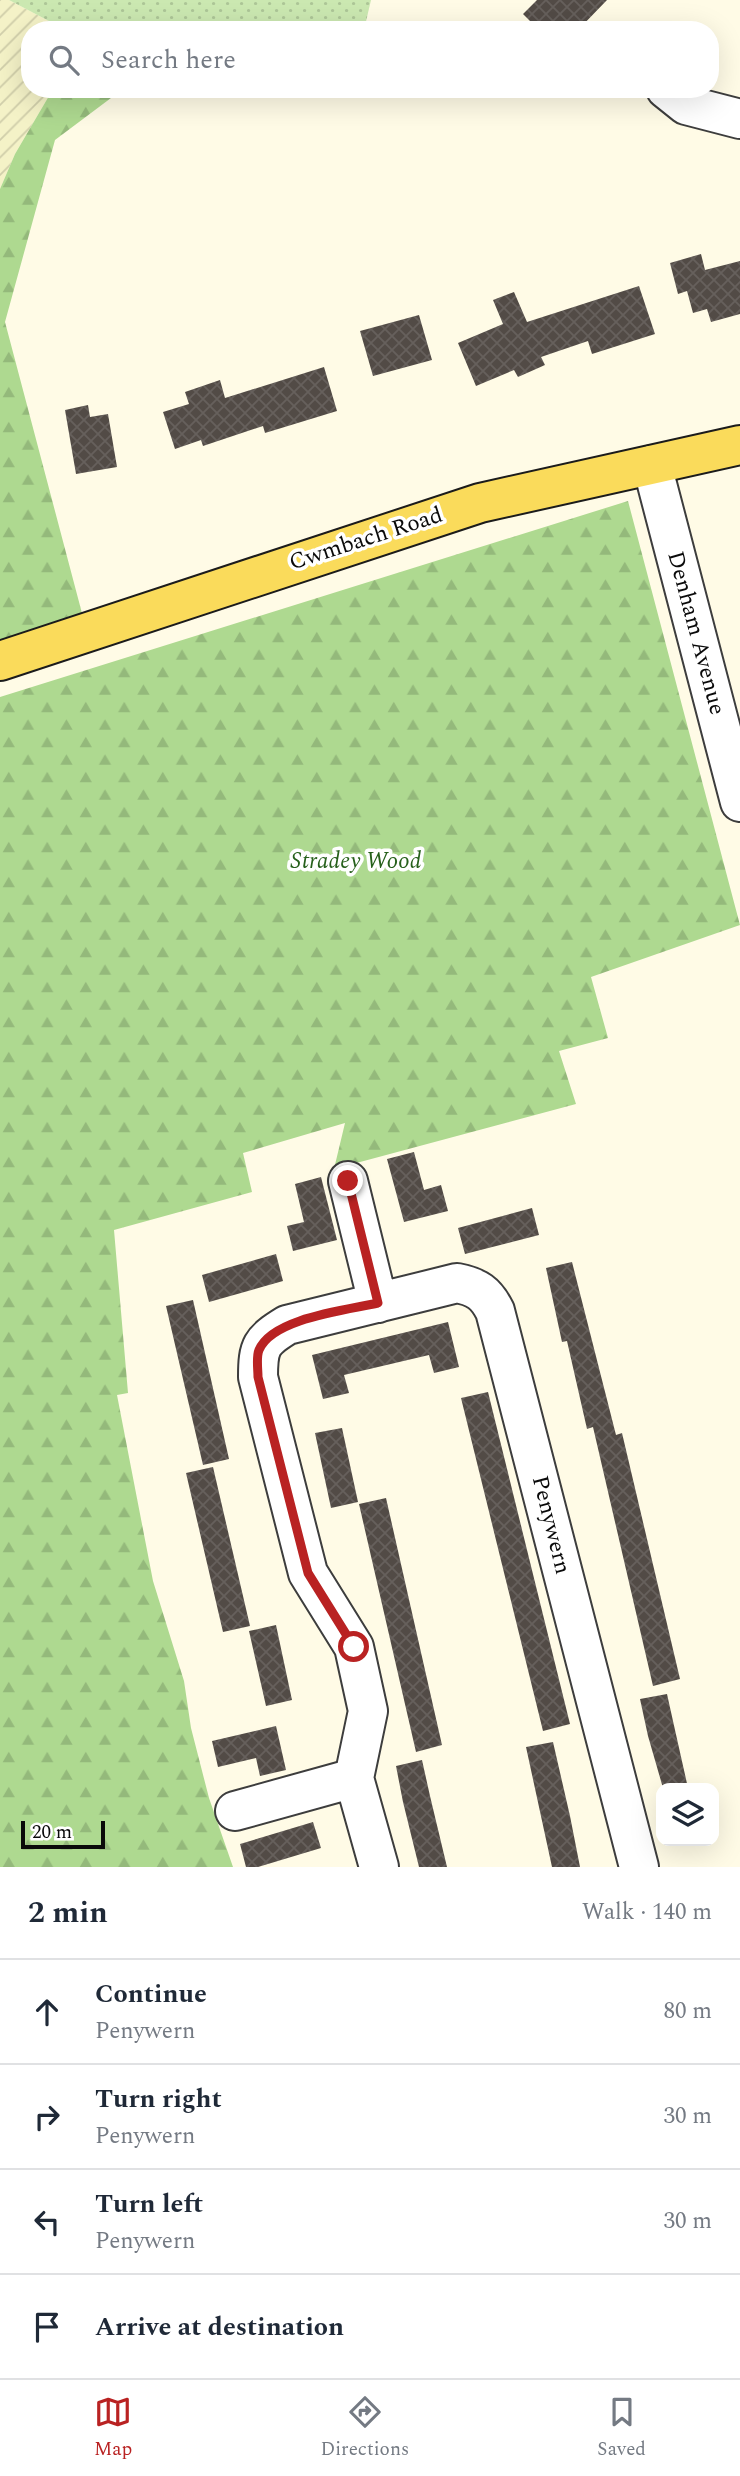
<!DOCTYPE html>
<html lang="en">
<head>
<meta charset="utf-8">
<style>
	:root { --surface:#fff; --page:#f2f2f3; --text:#1f2937; --muted:#747a83; --line:#e0e1e3; --accent:#b92222 }
	body { margin:0; font-family:Spectral,serif; background:var(--page); color:var(--text) }
	.controls { position:absolute; right:21px; bottom:21px; display:grid; overflow:hidden; border-radius:14px; box-shadow:0 7px 28px #0002 }
	.controls button { width:63px; height:63px; display:grid; place-items:center; padding:0; border:0; border-bottom:2px solid var(--line); background:var(--surface); color:var(--text); font:35px sans-serif }
	.scale { position:absolute; left:21px; bottom:18px; width:84px; box-sizing:border-box; padding-left:7px; border:4px solid #0a0a0a; border-top:0; font-size:19px; line-height:24px; white-space:nowrap; color:#0a0a0a; -webkit-text-stroke:5px #fff; paint-order:stroke }
	.stop { position:absolute; width:21px; height:21px; margin:-16px; border:5px solid #b92222; border-radius:50%; background:#fff }
	.stop.end { background:#b92222; border-color:#fff; box-shadow:0 2px 7px #0008 }
	.list { margin:0; padding:0; list-style:none }
	h2 { display:flex; justify-content:space-between; align-items:center; height:91px; margin:0; padding:0 28px; font-size:30px }
	h2 small { font-size:23px; font-weight:400; color:var(--muted) }
	.list li { display:grid; grid-template-columns:46px 1fr auto; gap:21px; align-items:center; box-sizing:border-box; height:105px; padding:0 28px; border-top:2px solid var(--line) }
	.list b { display:block; font-size:26px; white-space:nowrap }
	.list p { margin:0; font-size:23px; white-space:nowrap; color:var(--muted) }
	.list em { font-size:23px; font-style:normal; color:var(--muted) }
	.icon { flex:none; width:38px; height:38px; fill:none; stroke:currentColor; stroke-width:2; stroke-linecap:round; stroke-linejoin:round }
	.map { position:relative; flex:none; width:740px; height:1867px; overflow:hidden }
	.search { position:absolute; background:var(--surface); box-shadow:0 7px 28px #0002; left:21px; right:21px; top:21px; height:77px; display:flex; align-items:center; gap:18px; box-sizing:border-box; padding:0 24px; border-radius:28px; color:var(--muted); font-size:26px }
	.sheet { height:511px; background:var(--surface) }
	nav { display:flex; justify-content:space-around; align-items:center; box-sizing:border-box; height:98px; border-top:2px solid var(--line); background:var(--surface); font-size:19px; color:var(--muted) }
	nav a { display:grid; justify-items:center; gap:4px }
	nav .on { color:var(--accent) }
	.map>svg:first-child { display:block }
</style>
</head>
<body>
<div class="map">
<svg width="740" height="1867" viewBox="0 0 740 1867">
	<defs>
		<pattern id="farmland-furrows" width="10" height="10" patternUnits="userSpaceOnUse" patternTransform="scale(1.75)"><rect width="10" height="10" fill="#f4f2c7"/><path d="M-1 1l2-2M0 10L10 0M9 11l2-2" fill="none" stroke="#d0ceaa"/></pattern>
		<pattern id="grass-dots" width="8" height="8" patternUnits="userSpaceOnUse" patternTransform="scale(1.75)"><rect width="8" height="8" fill="#cbe8b1"/><path d="M2 2h.1M6 6h.1" fill="none" stroke="#adc697" stroke-width="1.8" stroke-linecap="round"/></pattern>
		<pattern id="forest-firs" width="22" height="20" patternUnits="userSpaceOnUse" patternTransform="scale(1.75)"><rect width="22" height="20" fill="#aed990"/><path d="M5 1l3.5 6h-7zM16 11l3.5 6h-7z" fill="#94b97b"/></pattern>
		<pattern id="building-cross-hatch" width="8" height="8" patternUnits="userSpaceOnUse" patternTransform="scale(1.75)"><rect width="8" height="8" fill="#524b46"/><path d="M0 0l8 8M0 8l8-8" fill="none" stroke="#66605c"/></pattern>
	</defs>
	<rect width="100%" height="100%" fill="#fffbe6"/>
	<!-- farmland -->
	<path fill="url(#farmland-furrows)" d="M 0,0 L 9,0 L 66,30 L 30,30 L 30,89 L 53,89 L 15,154 L 0,189 Z"/>
	<!-- grass -->
	<path fill="url(#grass-dots)" d="M 9,0 L 371,0 L 364,30 L 66,30 Z"/>
	<!-- forest -->
	<path fill="url(#forest-firs)" d="M 53,89 L 123,89 L 55,140 L 5,322 L 83,617 L 0,641 L 0,189 L 15,154 Z
		M 628,501 L 740,925 L 591,977 L 608,1038 L 559,1051 L 576,1104 L 334,1169 L 345,1123 L 243,1153 L 252,1192 L 114,1230 L 128,1393 L 117,1395 L 153,1581 L 184,1681 L 191,1728 L 209,1798 L 233,1867 L 0,1867 L 0,697 Z"/>
	<!-- building -->
	<path fill="url(#building-cross-hatch)" d="M 537,0 L 607,0 L 578,30 L 539,30 L 523,14 Z
		M 701,254 L 705,270 L 740,261 L 740,314 L 711,322 L 707,309 L 693,313 L 687,291 L 678,294 L 670,263 Z
		M 639,286 L 655,334 L 592,354 L 588,341 L 541,357 L 545,365 L 518,377 L 514,370 L 476,386 L 458,343 L 503,324 L 493,300 L 514,292 L 527,322 Z
		M 419,315 L 432,360 L 373,376 L 360,331 Z
		M 324,367 L 337,411 L 265,433 L 263,426 L 203,446 L 201,440 L 175,449 L 163,412 L 189,404 L 185,392 L 220,380 L 225,398 Z
		M 88,405 L 90,417 L 108,414 L 117,467 L 76,474 L 65,410 Z
		M 414,1152 L 424,1190 L 441,1185 L 448,1211 L 404,1222 L 387,1159 Z
		M 321,1177 L 337,1240 L 293,1251 L 287,1226 L 304,1222 L 295,1184 Z
		M 532,1208 L 539,1235 L 465,1254 L 458,1228 Z
		M 276,1254 L 283,1281 L 209,1302 L 202,1275 Z
		M 572,1262 L 616,1435 L 622,1433 L 680,1679 L 653,1686 L 593,1427 L 587,1429 L 567,1341 L 562,1342 L 546,1268 Z
		M 193,1300 L 229,1459 L 203,1465 L 166,1306 Z
		M 448,1322 L 459,1367 L 434,1373 L 429,1355 L 344,1375 L 349,1393 L 323,1399 L 312,1355 Z
		M 488,1392 L 570,1724 L 543,1731 L 461,1398 Z
		M 342,1428 L 358,1502 L 331,1508 L 315,1433 Z
		M 213,1467 L 250,1626 L 223,1632 L 186,1473 Z
		M 386,1498 L 442,1745 L 416,1752 L 359,1504 Z
		M 276,1625 L 292,1700 L 266,1706 L 249,1631 Z
		M 667,1694 L 675,1730 L 688,1788 L 663,1788 L 648,1736 L 640,1699 Z
		M 276,1726 L 286,1770 L 260,1776 L 256,1758 L 218,1767 L 212,1741 Z
		M 553,1742 L 570,1816 L 580,1867 L 552,1867 L 526,1747 Z
		M 422,1760 L 430,1796 L 447,1867 L 419,1867 L 403,1802 L 396,1766 Z
		M 313,1822 L 321,1848 L 258,1867 L 246,1867 L 240,1844 Z"/>
	<g fill="none" stroke-linecap="round" stroke-linejoin="round">
		<!-- minor casing -->
		<g stroke="#3d3d3d" stroke-width="42">
			<path id="minor" d="M 666,89 L 686,105 L 740,119
				M 652,465 L 740,802
				M 348,1181 L 378,1303
				M 235,1811 L 354,1778
				M 379,1867 L 354,1778 L 368,1711 L 354,1647 L 308,1573 L 258,1377 C 258,1346 261,1341 287,1325 L 457,1283 C 477,1287 486,1293 495,1311 L 639,1867"/>
		</g>
		<!-- major casing -->
		<g stroke="#1b1b1b" stroke-width="42">
			<path id="major" d="M 0,661 L 480,503 L 740,445"/>
		</g>
		<!-- minor -->
		<use href="#minor" stroke="#fff" stroke-width="38"/>
		<!-- major -->
		<use href="#major" stroke="#fadb5b" stroke-width="38"/>
	</g>
	<g fill="none" stroke-linecap="round" stroke-linejoin="round">
		<!-- route -->
		<path stroke="#b92222" stroke-width="9" d="M 348,1181 L 378,1303 C 347,1310 272,1318 259,1350 C 256,1357 258,1369 258,1377 L 308,1573 L 354,1647"/>
	</g>
	<g text-anchor="middle" dominant-baseline="central" stroke-width="7" stroke-linejoin="round" paint-order="stroke">
		<!-- street labels -->
		<g font-size="23" fill="#0a0a0a" stroke="#fff">
			<text transform="translate(366 539) rotate(-18)">Cwmbach Road</text>
			<text transform="translate(696 633) rotate(75)">Denham Avenue</text>
			<text transform="translate(551 1525) rotate(76)">Penywern</text>
		</g>
		<!-- park labels -->
		<g font-size="23" font-style="italic" fill="#26601b" stroke="#fff">
			<text x="356" y="861">Stradey Wood</text>
		</g>
	</g>
</svg>
<div class="controls">
<button><svg class="icon" aria-label="layers" viewBox="0 0 24 24"><path d="M12 4l9 5-9 5-9-5zM3 14l9 5 9-5"/></svg></button>
</div>
<div class="scale">20 m</div>
<div class="stop" style="left:354px;top:1647px"></div>
<div class="stop end" style="left:348px;top:1181px"></div>
<div class="search"><svg class="icon" aria-label="search" viewBox="0 0 24 24"><circle cx="10" cy="10" r="6"/><path d="M15 15l6 6"/></svg>Search here</div>
</div>
<section class="sheet">
<h2>2 min<small>Walk · 140 m</small></h2>
<ul class="list">
<li><svg class="icon" aria-label="ahead" viewBox="0 0 24 24"><path d="M12 20V5M6 11l6-6 6 6"/></svg><div><b>Continue</b><p>Penywern</p></div><em>80 m</em></li>
<li><svg class="icon" aria-label="right" viewBox="0 0 24 24"><path d="M7 20v-9h11M14 6l5 5-5 5"/></svg><div><b>Turn right</b><p>Penywern</p></div><em>30 m</em></li>
<li><svg class="icon" aria-label="left" viewBox="0 0 24 24"><path d="M17 20v-9H6M10 6l-5 5 5 5"/></svg><div><b>Turn left</b><p>Penywern</p></div><em>30 m</em></li>
<li><svg class="icon" aria-label="arrive" viewBox="0 0 24 24"><path d="M6 21V4h12l-3 4 3 4H6"/></svg><div><b>Arrive at destination</b></div></li>
</ul>
</section>
<nav>
<a class="on"><svg class="icon" aria-label="map" viewBox="0 0 24 24"><path d="M3 6l6-2 6 2 6-2v14l-6 2-6-2-6 2zM9 4v14M15 6v14"/></svg>Map</a>
<a><svg class="icon" aria-label="directions" viewBox="0 0 24 24"><path d="M12 3l9 9-9 9-9-9zM9 14v-3h6M13 9l2 2-2 2"/></svg>Directions</a>
<a><svg class="icon" aria-label="saved" viewBox="0 0 24 24"><path d="M7 4h10v16l-5-4-5 4z"/></svg>Saved</a>
</nav>
</body>
</html>
